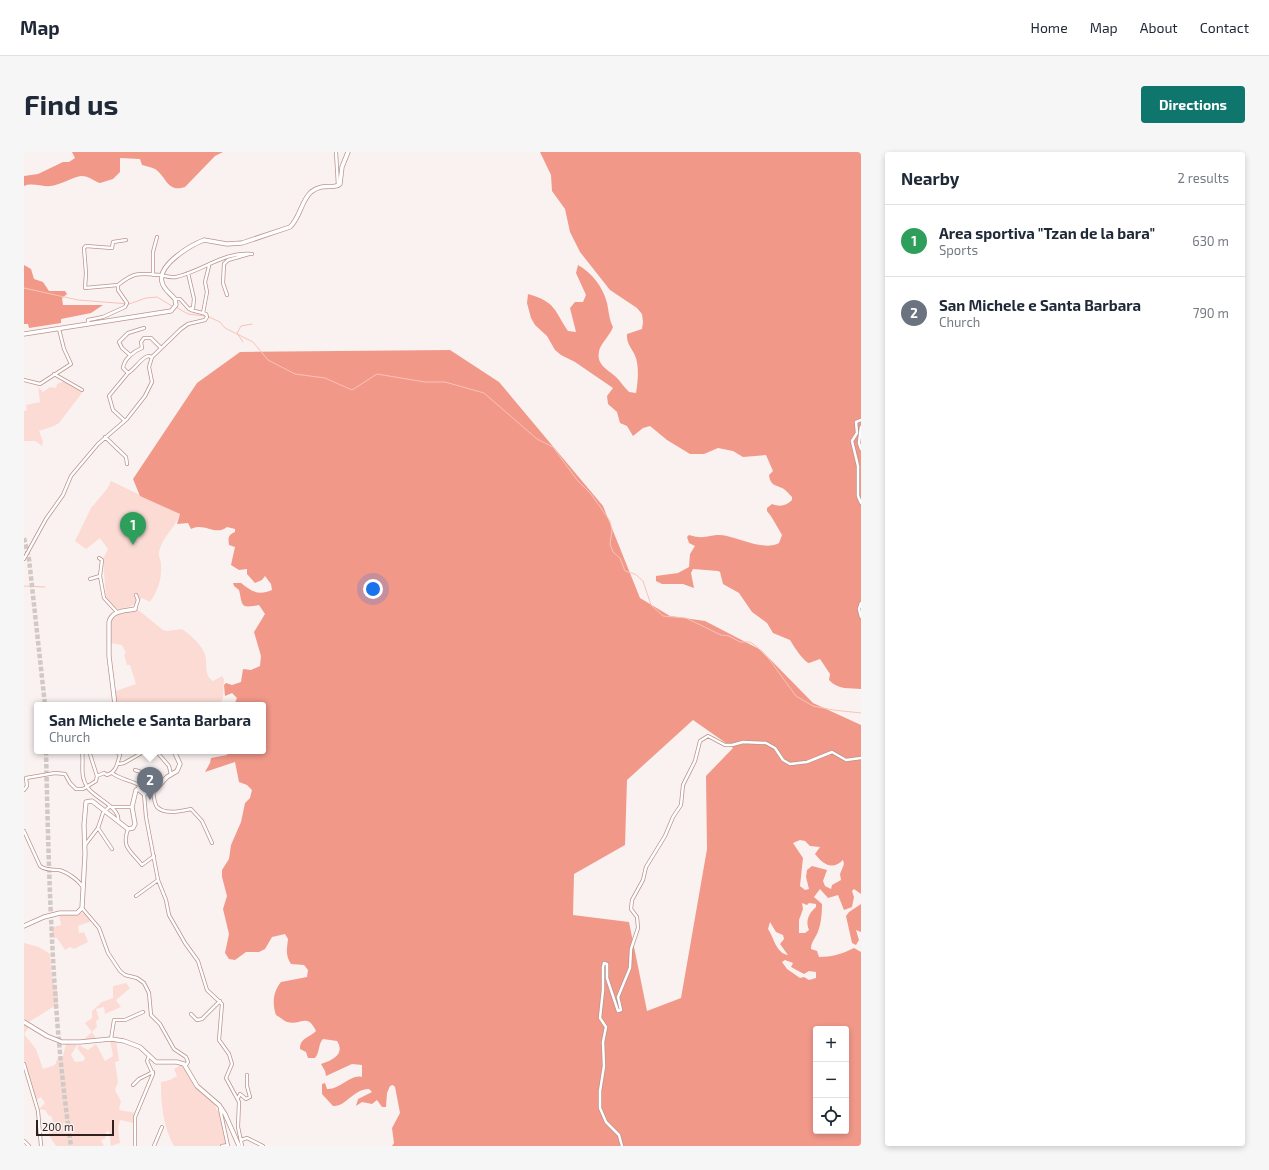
<!DOCTYPE html>
<html lang="en">
<head>
<meta charset="utf-8">
<style>
	:root { --surface:#fff; --page:#f6f6f7; --text:#1f2937; --muted:#747a83; --line:#e0e1e3; --accent:#0f766e }
	body { margin:0; font-family:"Exo 2",sans-serif; background:var(--page); color:var(--text) }
	.controls { position:absolute; right:12px; bottom:12px; display:grid; overflow:hidden; border-radius:4px; box-shadow:0 2px 6px #0003 }
	.controls button { width:36px; height:36px; display:grid; place-items:center; padding:0; border:0; border-bottom:1px solid var(--line); background:var(--surface); color:var(--text); font:20px sans-serif }
	.scale { position:absolute; left:12px; bottom:10px; width:78px; box-sizing:border-box; padding-left:4px; border:2px solid #30211e; border-top:0; font-size:11px; line-height:14px; white-space:nowrap; color:#30211e; -webkit-text-stroke:3px #faf2f0; paint-order:stroke }
	.you { position:absolute; left:349px; top:437px; width:14px; height:14px; margin:-10px; border:3px solid #fff; border-radius:50%; background:#1a73e8; box-shadow:0 0 0 6px #1a73e833 }
	.badge { display:grid; place-items:center; width:26px; height:26px; border-radius:50%; background:var(--accent); color:#fff; font-size:13px; font-weight:700 }
	.pin { position:absolute; translate:-50% -33px; filter:drop-shadow(0 1px 2px #0008) }
	.pin::after { content:''; position:absolute; top:21px; width:14px; height:12px; background:inherit; clip-path:polygon(0 0,100% 0,50% 100%) }
	.popup { position:absolute; left:10px; top:550px; width:232px; height:52px; box-sizing:border-box; display:grid; place-content:center; border-radius:4px; background:var(--surface); filter:drop-shadow(0 1px 3px #0005); font-size:13px; white-space:nowrap; color:var(--muted) }
	.popup b { font-size:15px; color:var(--text) }
	.popup::after { content:''; position:absolute; left:50%; top:100%; margin-left:-8px; border:8px solid transparent; border-top-color:var(--surface) }
	.list { margin:0; padding:0; list-style:none }
	h2 { display:flex; justify-content:space-between; align-items:center; height:52px; margin:0; padding:0 16px; font-size:17px }
	h2 small { font-size:13px; font-weight:400; color:var(--muted) }
	.list li { display:grid; grid-template-columns:26px 1fr auto; gap:12px; align-items:center; box-sizing:border-box; height:72px; padding:0 16px; border-top:1px solid var(--line) }
	.list b { display:block; font-size:15px; white-space:nowrap }
	.list p { margin:0; font-size:13px; white-space:nowrap; color:var(--muted) }
	.list em { font-size:13px; font-style:normal; color:var(--muted) }
	.icon { flex:none; width:22px; height:22px; fill:none; stroke:currentColor; stroke-width:2; stroke-linecap:round; stroke-linejoin:round }
	.map { position:relative; flex:none; width:837px; height:994px; overflow:hidden; border-radius:4px }
	header { display:flex; align-items:center; gap:24px; box-sizing:border-box; height:56px; padding:0 20px; background:var(--surface); border-bottom:1px solid var(--line) }
	header strong { font-size:19px }
	nav { display:flex; gap:22px; margin-inline-start:auto; font-size:14px }
	.intro { display:flex; align-items:center; justify-content:space-between; box-sizing:border-box; height:96px; padding:0 24px }
	h1 { margin:0; font-size:28px }
	.button { padding:10px 18px; border-radius:4px; background:var(--accent); color:#fff; font-size:14px; font-weight:700 }
	main { display:flex; gap:24px; padding:0 24px }
	aside { flex:1; background:var(--surface); border-radius:4px; box-shadow:0 2px 6px #0003 }
	.map>svg:first-child { display:block }
</style>
</head>
<body>
<header>
<strong>Map</strong>
<nav><a>Home</a><a>Map</a><a>About</a><a>Contact</a></nav>
</header>
<div class="intro"><h1>Find us</h1><a class="button">Directions</a></div>
<main>
<div class="map">
<svg width="837" height="994" viewBox="0 0 837 994">
	<rect width="100%" height="100%" fill="#faf2f0"/>
	<!-- green -->
	<path fill="#fcdbd5" d="M 40,229 L 56,238 L 58,241 L 35,271 L 30,274 L 15,279 L 19,289 L 18,294 L 11,289 L 0,289 L 0,259 L 3,258 L 2,253 L 16,250 L 14,235 L 19,240 L 26,235 L 32,236 L 33,232 Z
		M 87,329 L 156,362 C 151,376 138,385 135,400 C 134,404 137,408 137,412 C 138,427 134,438 126,450 L 118,446 C 110,454 104,456 93,457 L 82,446 L 79,407 L 84,397 L 76,386 L 62,397 L 51,389 L 67,356 L 83,337 Z
		M 113,457 L 139,478 L 143,479 L 158,477 C 166,483 176,491 180,500 C 185,509 178,522 189,529 L 198,524 L 200,527 L 199,546 L 196,553 L 92,553 L 89,540 L 112,532 L 106,513 L 103,513 L 100,502 L 102,501 L 98,493 L 86,491 L 86,471 L 90,463 Z
		M 60,760 L 68,769 L 54,774 L 55,781 L 60,780 L 64,790 L 50,797 L 46,795 L 41,798 L 33,786 L 30,786 L 26,776 L 37,773 L 35,763 L 53,763 Z
		M 0,791 L 15,795 L 26,802 L 28,827 L 34,841 L 34,852 L 5,870 L 0,867 Z
		M 102,831 L 106,836 L 92,848 L 97,855 L 81,862 L 80,855 L 72,857 L 75,867 L 72,869 L 73,875 L 68,880 L 73,887 L 58,889 L 68,880 L 61,871 L 68,866 L 68,859 L 78,850 L 89,846 L 89,834 Z
		M 0,872 L 5,875 L 0,882 L 12,897 L 19,917 L 31,913 L 34,905 L 38,908 L 42,892 L 53,893 L 47,903 L 51,910 L 58,909 L 59,910 L 61,906 L 53,896 L 55,893 L 64,898 L 72,892 L 81,909 L 89,904 L 86,888 L 92,888 L 95,909 L 91,910 L 94,930 L 91,938 L 97,949 L 95,958 L 112,961 L 109,971 L 96,968 L 94,976 L 96,991 L 87,994 L 85,979 L 82,980 L 81,987 L 77,988 L 80,994 L 32,994 L 24,982 L 32,976 L 27,964 L 25,964 L 21,958 L 15,957 L 21,951 L 17,945 L 12,948 L 0,908 Z
		M 158,912 L 172,934 L 191,951 L 192,957 L 196,962 L 202,992 L 195,994 L 150,994 C 139,975 137,952 137,930 L 146,928 L 153,924 L 150,917 Z"/>
	<!-- forest -->
	<path fill="#f19889" fill-rule="evenodd" d="M 48,0 L 199,0 L 191,4 L 161,35 C 143,41 143,25 131,17 C 127,15 122,14 118,13 L 116,7 L 96,6 L 96,20 L 89,27 L 76,31 C 69,29 66,24 57,24 C 51,24 36,33 27,34 C 18,35 8,30 0,34 L 0,24 L 14,22 L 39,10 L 45,10 L 51,6 Z
		M 516,0 L 837,0 L 837,537 C 826,536 814,538 805,528 L 806,522 L 796,507 L 785,511 C 779,509 769,493 766,488 L 749,481 L 743,471 L 728,460 L 715,441 L 699,432 L 696,420 L 694,419 L 669,417 L 667,421 L 670,436 L 659,432 L 638,432 L 632,429 L 632,424 L 654,421 L 665,415 L 666,402 L 671,394 L 665,391 L 663,385 L 665,383 C 681,388 683,383 696,383 C 712,384 740,400 755,391 L 758,383 C 753,375 749,366 743,359 L 743,356 L 748,352 C 756,355 762,354 768,348 L 768,345 C 765,342 761,337 758,336 C 751,333 746,333 745,323 L 749,319 L 742,303 L 719,305 L 709,299 L 694,296 L 680,302 L 666,302 L 643,288 L 626,274 L 619,276 L 609,284 L 603,274 L 596,271 L 593,260 L 584,252 L 583,244 L 589,236 L 551,210 L 537,203 L 531,198 L 523,184 L 511,173 L 507,166 L 503,151 L 504,142 C 532,150 530,158 544,179 L 552,180 L 546,156 L 551,150 L 559,150 L 562,143 L 552,121 L 554,113 C 568,121 579,135 583,151 C 585,160 585,167 589,175 C 586,183 579,189 576,196 C 570,213 584,217 593,226 C 597,230 600,235 605,240 L 612,241 C 614,229 615,217 612,206 C 609,197 602,192 603,182 L 618,177 L 619,170 L 618,162 L 613,156 L 586,138 L 556,100 L 546,80 L 541,57 L 528,39 L 527,23 Z
		M 0,113 L 7,117 L 10,127 L 19,130 L 25,139 L 41,139 L 43,142 L 38,146 L 39,153 L 79,153 L 67,161 L 37,167 L 37,171 L 5,176 L 4,172 L 0,172 Z
		M 426,198 L 475,230 L 579,354 L 616,446 L 646,464 L 681,469 L 737,498 L 789,551 L 837,573 L 837,742 L 830,737 L 828,739 L 830,745 L 828,755 L 820,758 L 814,743 L 804,746 L 796,737 L 790,745 L 798,752 C 798,762 797,773 793,782 C 790,788 787,791 787,797 L 793,799 L 795,805 C 808,805 818,802 830,796 L 837,800 L 837,994 L 368,994 L 370,991 L 368,976 L 376,961 L 371,935 L 369,933 L 366,934 L 363,941 L 362,955 L 358,955 L 353,948 L 348,952 L 338,950 L 332,954 L 334,947 L 348,940 L 345,937 C 329,937 322,955 309,954 L 298,942 L 298,932 L 301,931 L 303,937 C 316,938 326,922 338,925 L 338,913 L 328,912 L 302,924 L 301,919 L 297,912 C 306,909 322,903 313,889 L 299,887 C 294,892 296,900 291,906 L 284,906 L 282,900 L 276,897 C 276,886 285,886 292,879 C 283,860 277,874 263,870 C 260,869 256,865 252,863 C 248,851 249,840 257,830 L 283,825 L 284,818 L 280,813 L 267,812 C 261,803 263,797 264,787 L 261,782 L 248,785 L 241,797 L 235,800 L 222,800 L 211,808 L 205,807 L 201,801 L 205,782 L 199,757 L 203,744 L 198,725 L 198,718 L 205,707 L 207,693 L 217,670 L 221,651 L 226,646 L 228,638 L 223,633 L 215,630 L 211,610 L 181,620 L 186,611 L 187,606 L 203,603 L 205,599 L 239,599 L 239,553 L 210,553 L 213,546 L 208,541 L 201,544 L 200,533 L 202,531 L 208,533 L 217,530 L 219,517 L 227,518 L 236,514 L 237,504 L 230,480 L 241,462 L 235,453 C 215,457 219,453 215,438 L 210,434 L 209,431 L 217,431 C 227,439 234,444 248,438 L 247,432 L 241,424 L 238,428 L 231,431 L 223,422 L 223,417 L 215,418 L 207,413 L 211,395 L 205,393 C 204,386 204,383 211,380 L 211,377 L 203,375 C 194,383 183,374 174,375 C 171,375 169,376 167,377 L 164,371 L 153,372 L 156,362 L 116,344 L 109,327 L 173,231 L 216,200 ZM 669,568 L 709,596 L 682,624 L 683,697 L 657,846 L 623,859 L 605,770 L 549,763 L 550,722 L 601,693 L 603,628 ZM 776,688 L 781,689 L 786,694 L 796,695 L 791,702 C 799,712 808,719 819,708 L 820,712 L 816,722 L 817,728 L 808,733 L 807,737 L 801,734 L 799,729 L 803,718 L 788,714 L 783,718 L 782,725 L 785,737 L 781,738 L 776,734 L 779,706 L 769,691 ZM 778,751 L 783,753 L 785,751 L 792,752 L 792,755 C 785,761 781,769 785,778 L 781,781 L 775,781 L 775,768 L 779,757 ZM 746,770 L 752,780 L 759,783 L 760,787 L 756,792 L 764,803 C 752,801 750,786 744,777 ZM 761,808 L 769,811 L 767,815 L 780,822 L 785,819 L 792,820 L 792,826 L 785,828 L 780,825 L 776,826 L 763,817 L 758,810 ZM 792,877 L 822,877 L 822,979 L 792,979 Z
		M 837,752 L 837,780 L 832,778 L 835,788 L 832,793 L 828,791 L 822,764 L 825,760 Z"/>
	<g fill="none" stroke-linecap="round" stroke-linejoin="round">
		<!-- stream -->
		<path stroke="#fac2b8" stroke-width="1" d="M 0,136 L 54,148 L 105,152 L 122,146 L 133,145 L 148,154
			M 152,155 L 164,162 L 181,164
			M 185,165 L 196,170 L 201,176 L 229,190 L 244,208 L 271,222 L 301,226 L 328,238 L 353,222 L 401,230 L 421,230 L 460,241 L 513,287 L 529,295 L 553,328 L 567,342 L 586,369 L 588,378 L 586,392 L 589,400 L 596,406 L 601,419 L 611,422 L 619,429 L 627,453 L 639,464 L 662,466 L 697,483 L 705,484 L 716,490 L 726,490 L 732,494 L 745,507 L 772,544 L 789,554 L 809,558 L 837,561
			M 219,190 L 213,181 L 217,174 L 228,172
			M 0,434 L 21,435"/>
		<!-- highway-tunnel -->
		<path stroke="#d2c8c6" stroke-width="4.5" stroke-dasharray="4.5 2" stroke-linecap="butt" d="M 0,386 L 5,407 L 21,553
			M 22,599 C 25,731 28,863 47,994"/>
		<!-- street casing -->
		<g stroke="#bb948d" stroke-width="4">
			<path id="street" d="M 312,0 L 314,34
				M 129,123 L 129,100 L 133,85
				M 94,133 L 61,136 L 62,121 L 60,96 L 62,94 L 88,96 L 89,90 L 102,88
				M 203,143 L 199,131 L 200,112 L 204,108 L 225,102
				M 151,147 L 156,147 L 165,157 L 169,156 L 170,147 L 164,121
				M 179,161 L 183,140 L 181,130 L 185,114
				M 64,172 L 64,168 L 79,165 L 101,155 L 103,151 L 94,138 L 94,133 C 110,120 115,121 136,123 C 141,124 147,126 152,125 C 179,119 200,99 228,102
				M 106,203 L 98,196 L 95,190 L 104,181 L 120,176
				M 128,205 L 124,204 C 116,207 112,216 104,221 L 99,216 C 100,207 110,199 118,196 L 117,190 L 120,186 L 127,186 L 137,196
				M 30,222 L 58,238
				M 0,228 L 16,232 L 47,212 L 40,197 L 35,177
				M 837,268 L 832,270 L 833,281 L 828,289 L 834,314 L 834,344 L 837,351
				M 101,269 L 89,258 L 85,244 L 104,221
				M 837,275 L 835,291 L 837,297
				M 81,285 L 102,305 L 103,312
				M 75,406 L 78,408 L 76,424 L 80,446 L 93,460
				M 0,407 L 22,367 L 39,343 L 47,324 L 74,292 L 103,267 L 121,244 L 128,230 L 125,215 L 128,205 L 157,177 L 164,172 L 181,168 L 183,165 L 182,162 L 167,158
				M 66,427 L 76,424
				M 837,451 L 835,457 L 837,465
				M 111,457 L 114,448 L 112,443
				M 58,599 C 60,612 55,624 64,636 C 71,646 97,656 94,669
				M 65,599 L 73,624
				M 132,599 L 145,614 L 147,623
				M 95,612 L 100,611 L 121,599
				M 111,618 L 120,621 L 114,637
				M 88,621 C 95,627 106,628 115,633
				M 0,638 L 3,634 L 2,626 L 31,621 L 41,622 L 46,631 L 52,637 L 59,637 L 72,629 L 73,624 L 80,621 L 83,623 C 93,620 93,611 96,603 L 92,599
				M 129,639 C 130,644 130,651 133,655 C 141,663 157,659 167,657 L 178,669 L 188,691
				M 120,642 L 122,665 L 134,728 L 142,748 L 145,763 L 161,791 L 174,809 L 183,838 L 198,852 L 195,888 L 205,902 L 208,912 L 202,926 L 215,950 L 214,975 L 218,994
				M 89,655 L 108,655
				M 74,676 L 88,697
				M 104,677 C 97,696 107,699 118,713 L 130,704
				M 0,679 L 16,714 C 23,719 28,717 35,718 C 43,720 54,728 58,734
				M 61,693 L 74,676 L 79,661 L 86,654
				M 112,744 L 134,728
				M 58,756 L 75,776 L 84,801 L 96,819 L 101,823 L 113,826 L 120,831 L 125,841 L 127,863 L 136,872 L 150,897 L 162,905 L 164,910 L 162,913
				M 167,862 L 173,868 L 178,867 L 196,849
				M 87,887 L 90,868 L 101,868 L 119,860
				M 0,912 L 14,959 L 17,994
				M 109,933 L 115,927 L 129,920
				M 214,946 L 216,942 L 222,947 L 226,945 L 223,934 L 223,923
				M 196,957 L 204,994
				M 217,988 L 223,986 L 239,994
				M 0,989 L 5,994
				M 111,994 L 111,965 L 129,922 L 123,909 L 125,904
				M 130,994 L 138,975
				M 198,994 L 204,993
				M 598,994 L 595,983 L 582,970 L 576,956 L 576,939 L 580,914 L 579,890 L 582,875 L 576,866 L 579,838 L 579,815 L 580,811 L 583,812 L 583,826 L 594,859 L 597,858 L 594,845 L 606,816 L 607,797 L 614,776 L 613,765 L 607,757 L 608,748 L 619,728 L 622,715 L 641,684 L 649,665 L 657,653 L 659,633 L 671,609 L 676,589 L 684,584 L 701,593 L 708,593 L 719,590 L 742,591 L 751,596 L 759,608 L 766,612 L 783,610 L 808,600 L 822,608 L 837,606"/>
		</g>
		<!-- secondary casing -->
		<g stroke="#bb948d" stroke-width="5">
			<path id="secondary" d="M 0,182 L 147,159 L 152,153 L 151,147 C 147,142 139,137 138,130 C 133,113 167,93 180,88 L 203,92 L 218,91 L 266,75 C 276,66 277,49 287,40 C 299,30 310,38 316,32 L 318,15 L 324,0
				M 91,553 L 85,504 L 85,470 C 88,458 101,459 111,457
				M 0,774 L 20,765 L 36,761 L 53,761 L 58,756 L 61,702 L 60,673 L 62,650 L 68,649 L 104,677 L 109,676 L 111,672 L 108,655 L 112,638 L 114,637 L 120,642 L 131,638 L 143,625 L 153,619 L 156,612 L 150,599
				M 0,870 L 23,884 L 38,890 L 56,890 L 87,887 L 100,889 L 116,895 L 132,910 L 153,910 L 160,912 L 173,934 L 195,953 L 201,962 L 215,994"/>
		</g>
		<!-- street -->
		<use href="#street" stroke="#fff" stroke-width="2.5"/>
		<!-- secondary -->
		<use href="#secondary" stroke="#fff" stroke-width="3.5"/>
	</g>
</svg>
<div class="controls">
<button>+</button>
<button>−</button>
<button><svg class="icon" aria-label="locate" viewBox="0 0 24 24"><circle cx="12" cy="12" r="6"/><path d="M12 2v4M12 18v4M2 12h4M18 12h4"/></svg></button>
</div>
<div class="scale">200 m</div>
<div class="you"></div>
<div class="pin badge" style="left:109px;top:393px;background:#2e9e5b">1</div>
<div class="pin badge" style="left:126px;top:648px;background:#6b7280">2</div>
<div class="popup"><b>San Michele e Santa Barbara</b>Church</div>
</div>
<aside>
<h2>Nearby<small>2 results</small></h2>
<ul class="list">
<li><span class="badge" style="background:#2e9e5b">1</span><div><b>Area sportiva &quot;Tzan de la bara&quot;</b><p>Sports</p></div><em>630 m</em></li>
<li><span class="badge" style="background:#6b7280">2</span><div><b>San Michele e Santa Barbara</b><p>Church</p></div><em>790 m</em></li>
</ul>
</aside>
</main>
</body>
</html>
